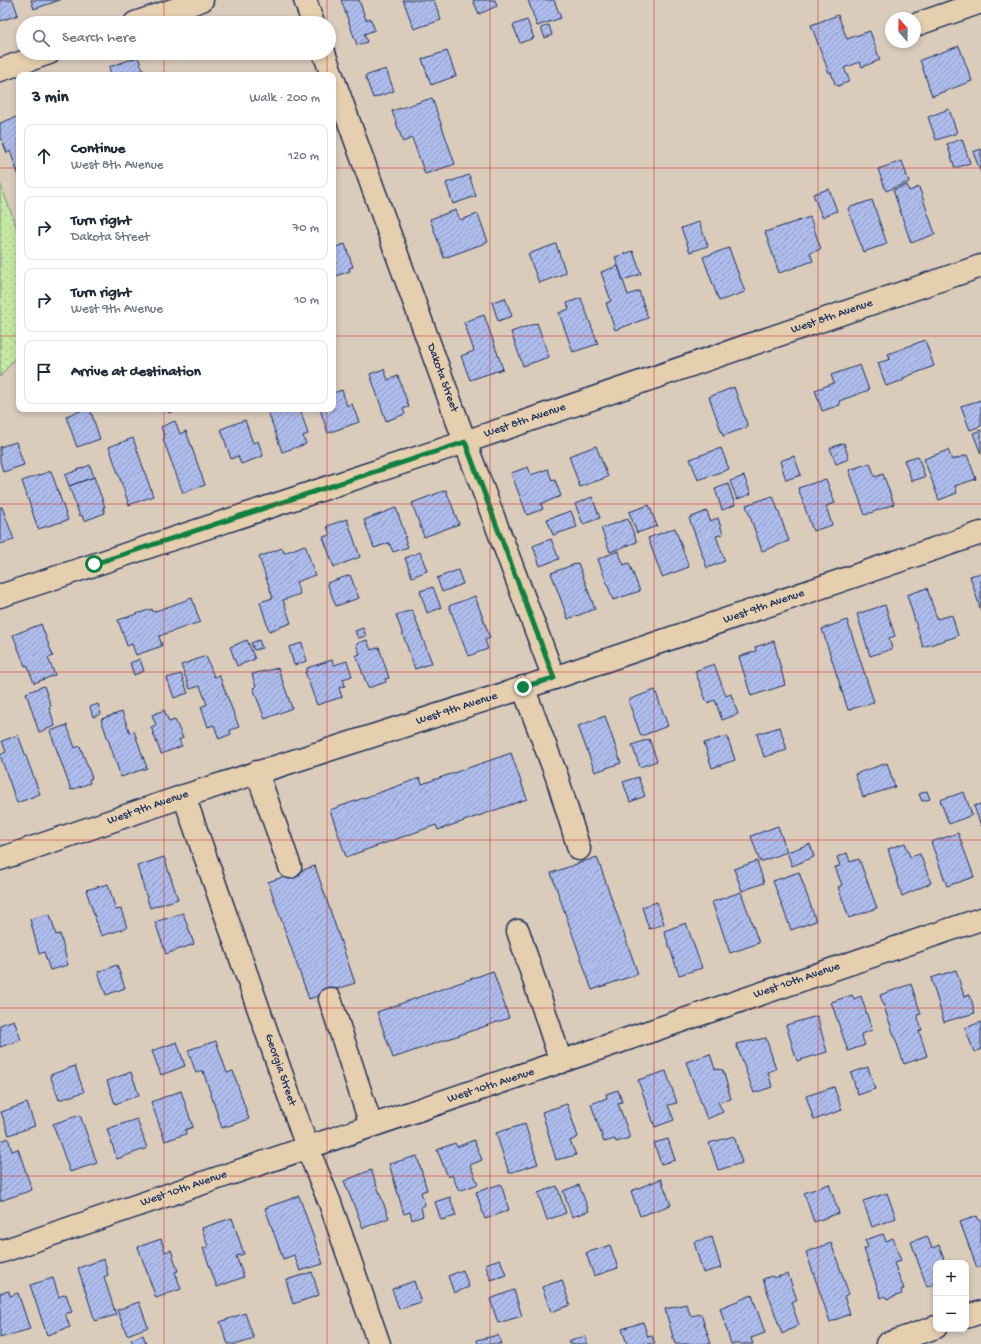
<!DOCTYPE html>
<html lang="en">
<head>
<meta charset="utf-8">
<style>
	:root { --surface:#fff; --page:#f6f6f7; --text:#1f2937; --muted:#747a83; --line:#e0e1e3 }
	body { margin:0; font-family:"Gochi Hand",sans-serif; background:var(--page); color:var(--text) }
	.controls { position:absolute; right:12px; bottom:12px; display:grid; overflow:hidden; border-radius:8px; box-shadow:0 2px 6px #0003 }
	.controls button { width:36px; height:36px; display:grid; place-items:center; padding:0; border:0; border-bottom:1px solid var(--line); background:var(--surface); color:var(--text); font:20px sans-serif }
	.compass { position:absolute; left:885px; top:12px; width:36px; height:36px; border-radius:50%; background:var(--surface); box-shadow:0 2px 6px #0003; rotate:340deg }
	.stop { position:absolute; width:12px; height:12px; margin:-9px; border:3px solid #0b8043; border-radius:50%; background:#fff }
	.stop.end { background:#0b8043; border-color:#fff; box-shadow:0 1px 4px #0008 }
	.list { margin:0; padding:0; list-style:none }
	h2 { display:flex; justify-content:space-between; align-items:center; height:52px; margin:0; padding:0 16px; font-size:17px }
	h2 small { font-size:13px; font-weight:400; color:var(--muted) }
	.list li { display:grid; grid-template-columns:26px 1fr auto; gap:12px; align-items:center; box-sizing:border-box; height:64px; margin:0 8px 8px; padding:0 8px; border:1px solid var(--line); border-radius:8px }
	.list b { display:block; font-size:15px; white-space:nowrap }
	.list p { margin:0; font-size:13px; white-space:nowrap; color:var(--muted) }
	.list em { font-size:13px; font-style:normal; color:var(--muted) }
	.icon { flex:none; width:22px; height:22px; fill:none; stroke:currentColor; stroke-width:2; stroke-linecap:round; stroke-linejoin:round }
	.map { position:relative; flex:none; width:981px; height:1344px; overflow:hidden }
	.search { position:absolute; background:var(--surface); box-shadow:0 2px 6px #0003; left:16px; top:16px; width:320px; height:44px; display:flex; align-items:center; gap:10px; box-sizing:border-box; padding:0 14px; border-radius:22px; color:var(--muted); font-size:15px }
	.panel { position:absolute; background:var(--surface); box-shadow:0 2px 6px #0003; left:16px; top:72px; width:320px; height:340px; border-radius:8px }
	.map>svg:first-child { display:block }
</style>
</head>
<body>
<div class="map">
<svg width="981" height="1344" viewBox="0 0 981 1344">
	<defs>
		<pattern id="grass-dots" width="8" height="8" patternUnits="userSpaceOnUse"><rect width="8" height="8" fill="#c5e9a2"/><path d="M2 2h.1M6 6h.1" fill="none" stroke="#a9c88e" stroke-width="1.8" stroke-linecap="round"/></pattern>
		<pattern id="building-hatch" width="6" height="6" patternUnits="userSpaceOnUse"><rect width="6" height="6" fill="#afbded"/><path d="M-1 1l2-2M0 6l6-6M5 7l2-2" fill="none" stroke="#8e9ac3"/></pattern>
	</defs>
	<rect width="100%" height="100%" fill="#dacbbb"/>
	<filter id="ink" filterUnits="userSpaceOnUse"><feTurbulence type="fractalNoise" baseFrequency=".025" numOctaves="2"/><feDisplacementMap in="SourceGraphic" scale="8" xChannelSelector="R" yChannelSelector="G"/><feConvolveMatrix kernelMatrix="1 2 1 2 8 2 1 2 1" color-interpolation-filters="sRGB"/></filter>
	<g filter="url(#ink)">
		<!-- grass -->
		<path fill="url(#grass-dots)" stroke="#708c80" d="M 0,183 L 19,234 L 19,353 L 0,377 Z"/>
		<!-- building -->
		<path fill="url(#building-hatch)" stroke="#1b2f5e" d="M 0,0 L 13,0 L 18,15 L 0,21 Z
			M 31,0 L 60,0 L 34,9 Z
			M 341,0 L 359,0 L 366,20 L 370,18 L 375,30 L 364,34 L 367,42 L 357,45 Z
			M 403,0 L 434,0 L 441,20 L 414,29 Z
			M 473,0 L 495,0 L 497,6 L 479,14 Z
			M 528,0 L 554,0 L 561,18 L 537,26 Z
			M 838,15 L 847,39 L 870,31 L 880,60 L 862,67 L 860,62 L 844,68 L 849,79 L 848,82 L 838,86 L 835,84 L 831,72 L 829,73 L 811,25 Z
			M 527,20 L 534,38 L 520,43 L 513,25 Z
			M 549,25 L 552,35 L 545,38 L 541,28 Z
			M 959,46 L 972,81 L 932,96 L 920,60 Z
			M 447,51 L 456,76 L 431,85 L 422,59 Z
			M 138,57 L 145,75 L 111,75 L 109,67 Z
			M 386,69 L 394,91 L 373,98 L 365,76 Z
			M 432,98 L 455,164 L 425,174 L 412,138 L 403,142 L 392,111 Z
			M 949,109 L 957,133 L 936,140 L 928,117 Z
			M 19,116 L 19,176 L 10,151 L 7,153 L 0,135 L 0,123 Z
			M 962,139 L 970,163 L 955,168 L 947,144 Z
			M 981,149 L 981,173 L 973,152 Z
			M 902,161 L 909,182 L 886,191 L 878,169 Z
			M 469,175 L 476,196 L 453,204 L 446,183 Z
			M 907,185 L 909,191 L 919,187 L 935,234 L 911,243 L 893,190 Z
			M 829,189 L 837,211 L 822,217 L 813,194 Z
			M 872,200 L 887,244 L 863,252 L 848,208 Z
			M 456,210 L 460,220 L 478,214 L 488,242 L 444,258 L 430,219 Z
			M 810,217 L 821,249 L 810,253 L 813,261 L 779,273 L 765,232 Z
			M 699,222 L 708,246 L 690,252 L 681,228 Z
			M 345,244 L 353,267 L 349,268 L 350,271 L 333,277 L 333,248 Z
			M 556,244 L 566,273 L 539,283 L 528,254 Z
			M 729,248 L 745,292 L 719,301 L 703,257 Z
			M 633,251 L 641,274 L 623,280 L 615,257 Z
			M 618,266 L 628,295 L 639,291 L 648,318 L 615,330 L 606,303 L 611,301 L 601,272 Z
			M 505,298 L 512,316 L 498,321 L 492,302 Z
			M 581,298 L 598,344 L 573,352 L 559,313 L 569,309 L 567,303 Z
			M 484,315 L 503,369 L 470,380 L 461,356 L 474,351 L 464,322 Z
			M 537,323 L 549,357 L 523,366 L 511,332 Z
			M 925,340 L 934,366 L 903,378 L 904,380 L 886,386 L 878,363 L 890,359 L 888,354 Z
			M 860,365 L 869,390 L 839,401 L 840,405 L 822,411 L 815,390 L 834,383 L 831,375 Z
			M 384,369 L 388,380 L 398,376 L 409,407 L 403,409 L 405,414 L 386,421 L 370,374 Z
			M 734,387 L 748,427 L 723,436 L 709,397 Z
			M 342,390 L 347,406 L 352,404 L 359,422 L 328,433 L 320,409 L 333,409 L 333,393 Z
			M 981,400 L 981,426 L 970,430 L 961,406 Z
			M 85,409 L 90,409 L 100,439 L 77,447 L 66,416 Z
			M 167,409 L 179,409 L 169,413 Z
			M 275,409 L 300,409 L 308,434 L 303,436 L 306,444 L 282,452 L 268,411 Z
			M 245,420 L 253,443 L 258,441 L 263,456 L 241,464 L 238,456 L 231,459 L 221,429 Z
			M 175,421 L 180,434 L 186,431 L 205,485 L 183,493 L 163,439 L 165,438 L 161,427 Z
			M 981,430 L 981,454 L 973,433 Z
			M 133,438 L 153,496 L 129,505 L 109,447 Z
			M 16,442 L 24,465 L 3,472 L 0,461 L 0,447 Z
			M 844,443 L 849,459 L 836,464 L 830,448 Z
			M 596,446 L 608,477 L 580,487 L 569,456 Z
			M 721,448 L 729,469 L 698,480 L 690,459 Z
			M 948,450 L 952,460 L 967,455 L 976,479 L 955,486 L 957,493 L 939,500 L 924,459 Z
			M 794,456 L 801,475 L 786,480 L 780,461 Z
			M 918,456 L 925,477 L 912,481 L 904,460 Z
			M 870,463 L 875,477 L 883,474 L 894,504 L 865,515 L 849,470 Z
			M 90,465 L 94,477 L 69,486 L 65,475 Z
			M 528,467 L 531,475 L 548,469 L 552,481 L 555,480 L 561,496 L 541,504 L 543,509 L 527,515 L 511,473 Z
			M 51,471 L 68,520 L 38,529 L 22,481 Z
			M 744,476 L 751,494 L 737,499 L 730,481 Z
			M 94,477 L 105,507 L 103,507 L 105,513 L 84,521 L 82,515 L 80,516 L 69,486 Z
			M 826,479 L 835,503 L 826,506 L 832,525 L 813,531 L 798,488 Z
			M 728,484 L 735,505 L 722,510 L 715,489 Z
			M 446,490 L 459,524 L 424,537 L 412,503 Z
			M 773,496 L 789,541 L 762,551 L 746,505 Z
			M 592,497 L 600,518 L 583,524 L 575,504 Z
			M 649,505 L 657,526 L 637,533 L 629,512 Z
			M 0,507 L 2,507 L 14,540 L 0,544 Z
			M 396,508 L 406,537 L 404,537 L 408,547 L 393,552 L 389,543 L 374,548 L 364,520 Z
			M 571,511 L 577,527 L 553,535 L 547,519 Z
			M 707,511 L 710,521 L 718,518 L 723,534 L 716,536 L 725,561 L 707,568 L 689,518 Z
			M 347,519 L 360,557 L 334,567 L 323,537 L 330,535 L 327,526 Z
			M 628,519 L 637,542 L 610,552 L 601,528 Z
			M 675,528 L 689,567 L 662,577 L 648,538 Z
			M 551,539 L 559,559 L 540,566 L 533,546 Z
			M 305,545 L 315,575 L 296,582 L 300,594 L 283,600 L 291,623 L 269,631 L 260,602 L 273,598 L 259,557 L 282,548 L 284,553 Z
			M 618,551 L 624,565 L 629,563 L 640,591 L 613,600 L 598,559 Z
			M 420,552 L 427,571 L 412,577 L 405,558 Z
			M 578,563 L 595,609 L 568,619 L 551,573 Z
			M 458,570 L 463,584 L 442,592 L 437,578 Z
			M 981,573 L 981,611 L 970,576 Z
			M 350,575 L 359,598 L 336,606 L 327,583 Z
			M 433,587 L 441,608 L 427,613 L 420,591 Z
			M 927,588 L 937,619 L 952,615 L 958,636 L 923,647 L 907,595 Z
			M 475,596 L 490,638 L 485,640 L 488,649 L 468,656 L 449,606 Z
			M 192,598 L 200,622 L 159,636 L 162,646 L 136,655 L 132,644 L 127,646 L 118,620 L 152,609 L 153,612 Z
			M 885,605 L 895,636 L 889,638 L 892,649 L 870,656 L 857,614 Z
			M 412,610 L 432,663 L 415,669 L 396,615 Z
			M 847,620 L 874,702 L 848,710 L 822,629 Z
			M 41,624 L 53,656 L 48,658 L 55,675 L 34,683 L 27,665 L 25,666 L 13,635 Z
			M 363,628 L 366,636 L 358,638 L 355,631 Z
			M 247,640 L 255,659 L 237,666 L 230,647 Z
			M 259,640 L 262,648 L 254,650 L 251,643 Z
			M 367,640 L 371,650 L 379,647 L 389,678 L 385,679 L 386,682 L 368,688 L 356,655 L 360,654 L 356,644 Z
			M 774,641 L 785,685 L 751,696 L 739,657 L 756,651 L 755,647 Z
			M 302,643 L 307,661 L 294,665 L 289,647 Z
			M 206,656 L 214,677 L 219,675 L 239,727 L 230,730 L 231,734 L 219,739 L 214,725 L 208,727 L 201,707 L 207,704 L 200,686 L 190,689 L 181,665 Z
			M 140,659 L 144,671 L 134,675 L 130,663 Z
			M 332,660 L 334,665 L 347,661 L 352,676 L 343,679 L 345,686 L 339,688 L 342,697 L 317,705 L 305,672 L 307,672 L 307,668 Z
			M 714,664 L 726,696 L 731,694 L 738,714 L 722,720 L 715,700 L 707,703 L 695,671 Z
			M 278,668 L 292,708 L 265,719 L 253,688 L 256,687 L 252,674 Z
			M 181,674 L 188,693 L 174,698 L 167,678 Z
			M 44,686 L 51,706 L 49,707 L 55,726 L 39,732 L 26,693 Z
			M 655,690 L 668,726 L 641,736 L 628,700 Z
			M 98,704 L 101,714 L 93,717 L 90,707 Z
			M 164,710 L 169,722 L 175,720 L 183,738 L 179,740 L 182,746 L 161,754 L 151,727 L 156,725 L 152,715 Z
			M 122,712 L 130,733 L 134,731 L 147,768 L 121,777 L 101,719 Z
			M 605,716 L 621,763 L 595,772 L 578,726 Z
			M 67,725 L 75,748 L 80,746 L 92,778 L 89,779 L 90,783 L 71,790 L 50,731 Z
			M 780,727 L 787,750 L 764,757 L 757,734 Z
			M 18,735 L 40,794 L 17,803 L 0,755 L 6,752 L 2,741 Z
			M 727,736 L 735,760 L 712,768 L 704,743 Z
			M 649,739 L 657,761 L 640,767 L 632,745 Z
			M 511,753 L 527,799 L 438,830 L 436,825 L 346,857 L 330,810 L 420,778 L 422,784 Z
			M 887,763 L 895,787 L 863,797 L 855,774 Z
			M 638,777 L 645,796 L 630,802 L 623,782 Z
			M 927,791 L 930,799 L 922,801 L 919,794 Z
			M 964,792 L 972,815 L 949,824 L 940,800 Z
			M 981,804 L 981,826 L 974,806 Z
			M 778,826 L 787,852 L 760,862 L 751,836 Z
			M 958,833 L 974,877 L 947,886 L 931,842 Z
			M 905,843 L 910,857 L 920,854 L 931,883 L 902,896 L 888,849 Z
			M 810,844 L 814,857 L 792,866 L 787,852 Z
			M 847,853 L 850,862 L 859,859 L 877,908 L 849,918 L 838,887 L 842,885 L 835,867 L 840,866 L 837,857 Z
			M 164,857 L 178,899 L 150,908 L 137,866 Z
			M 597,857 L 638,974 L 592,990 L 551,873 Z
			M 757,861 L 764,883 L 742,891 L 734,869 Z
			M 315,866 L 355,983 L 309,999 L 268,882 Z
			M 799,872 L 816,921 L 791,930 L 773,881 Z
			M 108,884 L 116,910 L 121,909 L 127,928 L 101,936 L 86,890 Z
			M 741,892 L 759,943 L 730,953 L 712,902 Z
			M 657,902 L 664,924 L 649,929 L 642,907 Z
			M 183,913 L 194,944 L 166,954 L 155,922 Z
			M 50,914 L 56,935 L 60,934 L 68,965 L 50,970 L 44,952 L 39,954 L 30,919 Z
			M 686,923 L 702,968 L 679,975 L 664,931 Z
			M 117,965 L 125,988 L 106,995 L 98,972 Z
			M 956,970 L 964,996 L 970,995 L 975,1013 L 944,1022 L 931,978 Z
			M 493,971 L 509,1018 L 393,1058 L 377,1012 Z
			M 911,984 L 921,1014 L 917,1015 L 922,1030 L 919,1031 L 927,1056 L 904,1064 L 880,995 Z
			M 852,995 L 854,999 L 861,996 L 872,1030 L 861,1034 L 865,1045 L 848,1051 L 831,1002 Z
			M 817,1016 L 827,1052 L 797,1061 L 786,1025 Z
			M 14,1020 L 21,1040 L 0,1047 L 0,1025 Z
			M 981,1022 L 981,1049 L 974,1052 L 965,1028 Z
			M 766,1038 L 776,1069 L 768,1072 L 772,1087 L 754,1093 L 736,1044 Z
			M 216,1041 L 227,1073 L 233,1071 L 249,1119 L 222,1128 L 203,1071 L 196,1073 L 188,1050 Z
			M 177,1042 L 185,1066 L 161,1075 L 152,1051 Z
			M 710,1054 L 715,1069 L 723,1070 L 731,1099 L 718,1102 L 723,1112 L 707,1119 L 686,1062 Z
			M 75,1066 L 84,1092 L 59,1100 L 50,1075 Z
			M 868,1067 L 875,1089 L 858,1095 L 851,1073 Z
			M 666,1071 L 677,1103 L 668,1105 L 674,1120 L 655,1127 L 638,1080 Z
			M 131,1072 L 139,1095 L 115,1104 L 107,1081 Z
			M 834,1087 L 842,1110 L 814,1120 L 806,1096 Z
			M 618,1090 L 622,1102 L 618,1103 L 629,1134 L 629,1138 L 616,1142 L 615,1139 L 604,1142 L 591,1104 L 607,1098 L 606,1094 Z
			M 181,1091 L 193,1127 L 185,1130 L 186,1134 L 165,1141 L 151,1102 Z
			M 27,1103 L 35,1126 L 9,1135 L 1,1112 Z
			M 567,1104 L 578,1137 L 570,1141 L 576,1155 L 556,1160 L 542,1112 Z
			M 80,1115 L 97,1163 L 70,1172 L 53,1124 Z
			M 137,1119 L 147,1148 L 117,1159 L 107,1129 Z
			M 525,1124 L 538,1164 L 509,1173 L 496,1133 Z
			M 734,1136 L 742,1163 L 718,1170 L 709,1143 Z
			M 8,1138 L 12,1151 L 18,1149 L 32,1190 L 0,1201 L 0,1141 Z
			M 668,1139 L 675,1160 L 661,1164 L 654,1143 Z
			M 474,1140 L 482,1160 L 470,1165 L 478,1184 L 459,1191 L 452,1175 L 448,1177 L 437,1150 L 455,1143 L 457,1147 Z
			M 417,1156 L 427,1190 L 421,1192 L 425,1205 L 421,1207 L 423,1216 L 412,1220 L 410,1212 L 404,1214 L 389,1164 Z
			M 371,1170 L 389,1218 L 363,1228 L 344,1181 Z
			M 661,1179 L 671,1205 L 640,1216 L 631,1191 Z
			M 501,1184 L 509,1210 L 485,1219 L 476,1192 Z
			M 829,1184 L 839,1213 L 814,1222 L 804,1193 Z
			M 579,1185 L 589,1211 L 572,1217 L 563,1191 Z
			M 557,1186 L 566,1213 L 547,1220 L 538,1193 Z
			M 887,1193 L 896,1218 L 872,1227 L 863,1201 Z
			M 299,1196 L 323,1264 L 300,1271 L 294,1255 L 283,1259 L 265,1208 Z
			M 450,1197 L 456,1216 L 441,1220 L 435,1202 Z
			M 977,1216 L 979,1221 L 981,1220 L 981,1266 L 977,1268 L 960,1222 Z
			M 232,1218 L 244,1254 L 236,1256 L 244,1277 L 217,1287 L 203,1248 L 208,1247 L 202,1228 Z
			M 883,1234 L 886,1241 L 893,1238 L 901,1261 L 894,1263 L 904,1289 L 901,1290 L 902,1294 L 887,1299 L 885,1296 L 881,1298 L 864,1249 L 868,1247 L 865,1240 Z
			M 927,1236 L 932,1248 L 939,1245 L 945,1263 L 936,1263 L 936,1283 L 927,1287 L 911,1242 Z
			M 712,1237 L 721,1268 L 703,1273 L 694,1242 Z
			M 161,1239 L 165,1252 L 171,1250 L 178,1271 L 175,1272 L 181,1289 L 156,1298 L 138,1247 Z
			M 831,1243 L 849,1294 L 844,1296 L 850,1314 L 830,1322 L 806,1252 Z
			M 610,1245 L 618,1268 L 594,1276 L 586,1253 Z
			M 104,1259 L 108,1275 L 104,1277 L 116,1315 L 95,1321 L 78,1268 Z
			M 500,1259 L 506,1275 L 491,1280 L 485,1264 Z
			M 463,1270 L 469,1287 L 454,1293 L 448,1276 Z
			M 312,1272 L 319,1295 L 293,1304 L 286,1280 Z
			M 788,1274 L 797,1300 L 791,1302 L 799,1325 L 782,1334 L 763,1279 L 772,1276 L 774,1278 Z
			M 53,1278 L 59,1297 L 66,1294 L 72,1312 L 65,1314 L 70,1327 L 47,1335 L 30,1285 Z
			M 562,1280 L 570,1305 L 551,1312 L 542,1287 Z
			M 414,1281 L 421,1302 L 399,1309 L 392,1289 Z
			M 514,1290 L 522,1316 L 498,1323 L 490,1299 Z
			M 9,1291 L 10,1296 L 18,1293 L 30,1329 L 0,1338 L 0,1293 Z
			M 752,1295 L 765,1333 L 751,1338 L 753,1344 L 731,1344 L 720,1308 Z
			M 139,1302 L 148,1327 L 127,1335 L 117,1310 Z
			M 686,1304 L 691,1316 L 701,1314 L 711,1344 L 675,1344 L 665,1309 Z
			M 245,1313 L 254,1339 L 238,1344 L 228,1344 L 220,1322 Z
			M 643,1322 L 648,1337 L 652,1336 L 655,1344 L 627,1344 L 622,1329 Z
			M 143,1335 L 146,1343 L 133,1344 L 131,1339 Z
			M 498,1335 L 501,1344 L 478,1344 L 477,1340 Z
			M 585,1336 L 587,1344 L 569,1344 L 568,1342 Z"/>
		<g fill="none" stroke-linecap="round" stroke-linejoin="round">
			<!-- minor casing -->
			<g stroke="#1b2f5e" stroke-width="25">
				<path id="minor" d="M 305,0 L 313,23
					M 135,23 L 202,0
					M 915,25 L 981,2
					M 324,53 L 332,75
					M 0,70 L 49,53
					M 333,78 L 465,442 L 554,678
					M 0,596 L 465,442 L 981,266
					M 523,687 L 557,777 L 579,849
					M 257,772 L 290,867
					M 184,796 L 307,1147 L 330,1203 L 379,1344
					M 518,931 L 561,1062
					M 330,999 L 371,1125
					M 0,1252 L 981,919
					M 966,1317 L 981,1312
					M 887,1344 L 936,1327"/>
			</g>
			<!-- major casing -->
			<g stroke="#1b2f5e" stroke-width="25">
				<path id="major" d="M 0,859 L 184,796 L 554,678 L 981,533"/>
			</g>
			<!-- minor -->
			<use href="#minor" stroke="#e5cfaf" stroke-width="22"/>
			<!-- major -->
			<use href="#major" stroke="#e5cfaf" stroke-width="22"/>
		</g>
	</g>
	<g fill="none" stroke-linecap="round" stroke-linejoin="round" filter="url(#ink)">
		<!-- route -->
		<path stroke="#0b8043" stroke-width="5" d="M 94,564 L 465,442 L 554,678 L 523,687"/>
	</g>
	<!-- grid -->
	<path fill="none" stroke="#d62828" stroke-width="1" stroke-opacity="0.55" d="M 164,0 L 164,23M 327,0 L 327,23M 490,0 L 490,1344M 654,0 L 654,1344M 818,0 L 818,1344M 164,53 L 164,75M 327,53 L 327,75M 0,168 L 19,168M 333,168 L 981,168M 0,336 L 19,336M 333,336 L 981,336M 164,409 L 164,1344M 327,409 L 327,1344M 0,504 L 981,504M 0,672 L 981,672M 0,840 L 981,840M 0,1008 L 981,1008M 0,1176 L 981,1176"/>
	<g text-anchor="middle" dominant-baseline="central" stroke-width="3" stroke-linejoin="round" paint-order="stroke">
		<!-- street labels -->
		<g font-size="12" fill="#1b2f5e" stroke="#e5cfaf">
			<text transform="translate(832 317) rotate(-19)">West 8th Avenue</text>
			<text transform="translate(442 378) rotate(70)">Dakota Street</text>
			<text transform="translate(525 421) rotate(-19)">West 8th Avenue</text>
			<text transform="translate(764 607) rotate(-19)">West 9th Avenue</text>
			<text transform="translate(457 709) rotate(-18)">West 9th Avenue</text>
			<text transform="translate(148 808) rotate(-19)">West 9th Avenue</text>
			<text transform="translate(797 981) rotate(-19)">West 10th Avenue</text>
			<text transform="translate(280 1070) rotate(71)">Georgia Street</text>
			<text transform="translate(491 1086) rotate(-18)">West 10th Avenue</text>
			<text transform="translate(184 1189) rotate(-19)">West 10th Avenue</text>
		</g>
	</g>
</svg>
<div class="controls">
<button>+</button>
<button>−</button>
</div>
<svg class="compass" viewBox="-18 -18 36 36"><path d="M0-13l5 13h-10z" fill="#e53935"/><path d="M0 13l5-13h-10z" fill="#747a83"/></svg>
<div class="stop" style="left:94px;top:564px"></div>
<div class="stop end" style="left:523px;top:687px"></div>
<div class="search"><svg class="icon" aria-label="search" viewBox="0 0 24 24"><circle cx="10" cy="10" r="6"/><path d="M15 15l6 6"/></svg>Search here</div>
<section class="panel">
<h2>3 min<small>Walk · 200 m</small></h2>
<ul class="list">
<li><svg class="icon" aria-label="ahead" viewBox="0 0 24 24"><path d="M12 20V5M6 11l6-6 6 6"/></svg><div><b>Continue</b><p>West 8th Avenue</p></div><em>120 m</em></li>
<li><svg class="icon" aria-label="right" viewBox="0 0 24 24"><path d="M7 20v-9h11M14 6l5 5-5 5"/></svg><div><b>Turn right</b><p>Dakota Street</p></div><em>70 m</em></li>
<li><svg class="icon" aria-label="right" viewBox="0 0 24 24"><path d="M7 20v-9h11M14 6l5 5-5 5"/></svg><div><b>Turn right</b><p>West 9th Avenue</p></div><em>10 m</em></li>
<li><svg class="icon" aria-label="arrive" viewBox="0 0 24 24"><path d="M6 21V4h12l-3 4 3 4H6"/></svg><div><b>Arrive at destination</b></div></li>
</ul>
</section>
</div>
</body>
</html>
